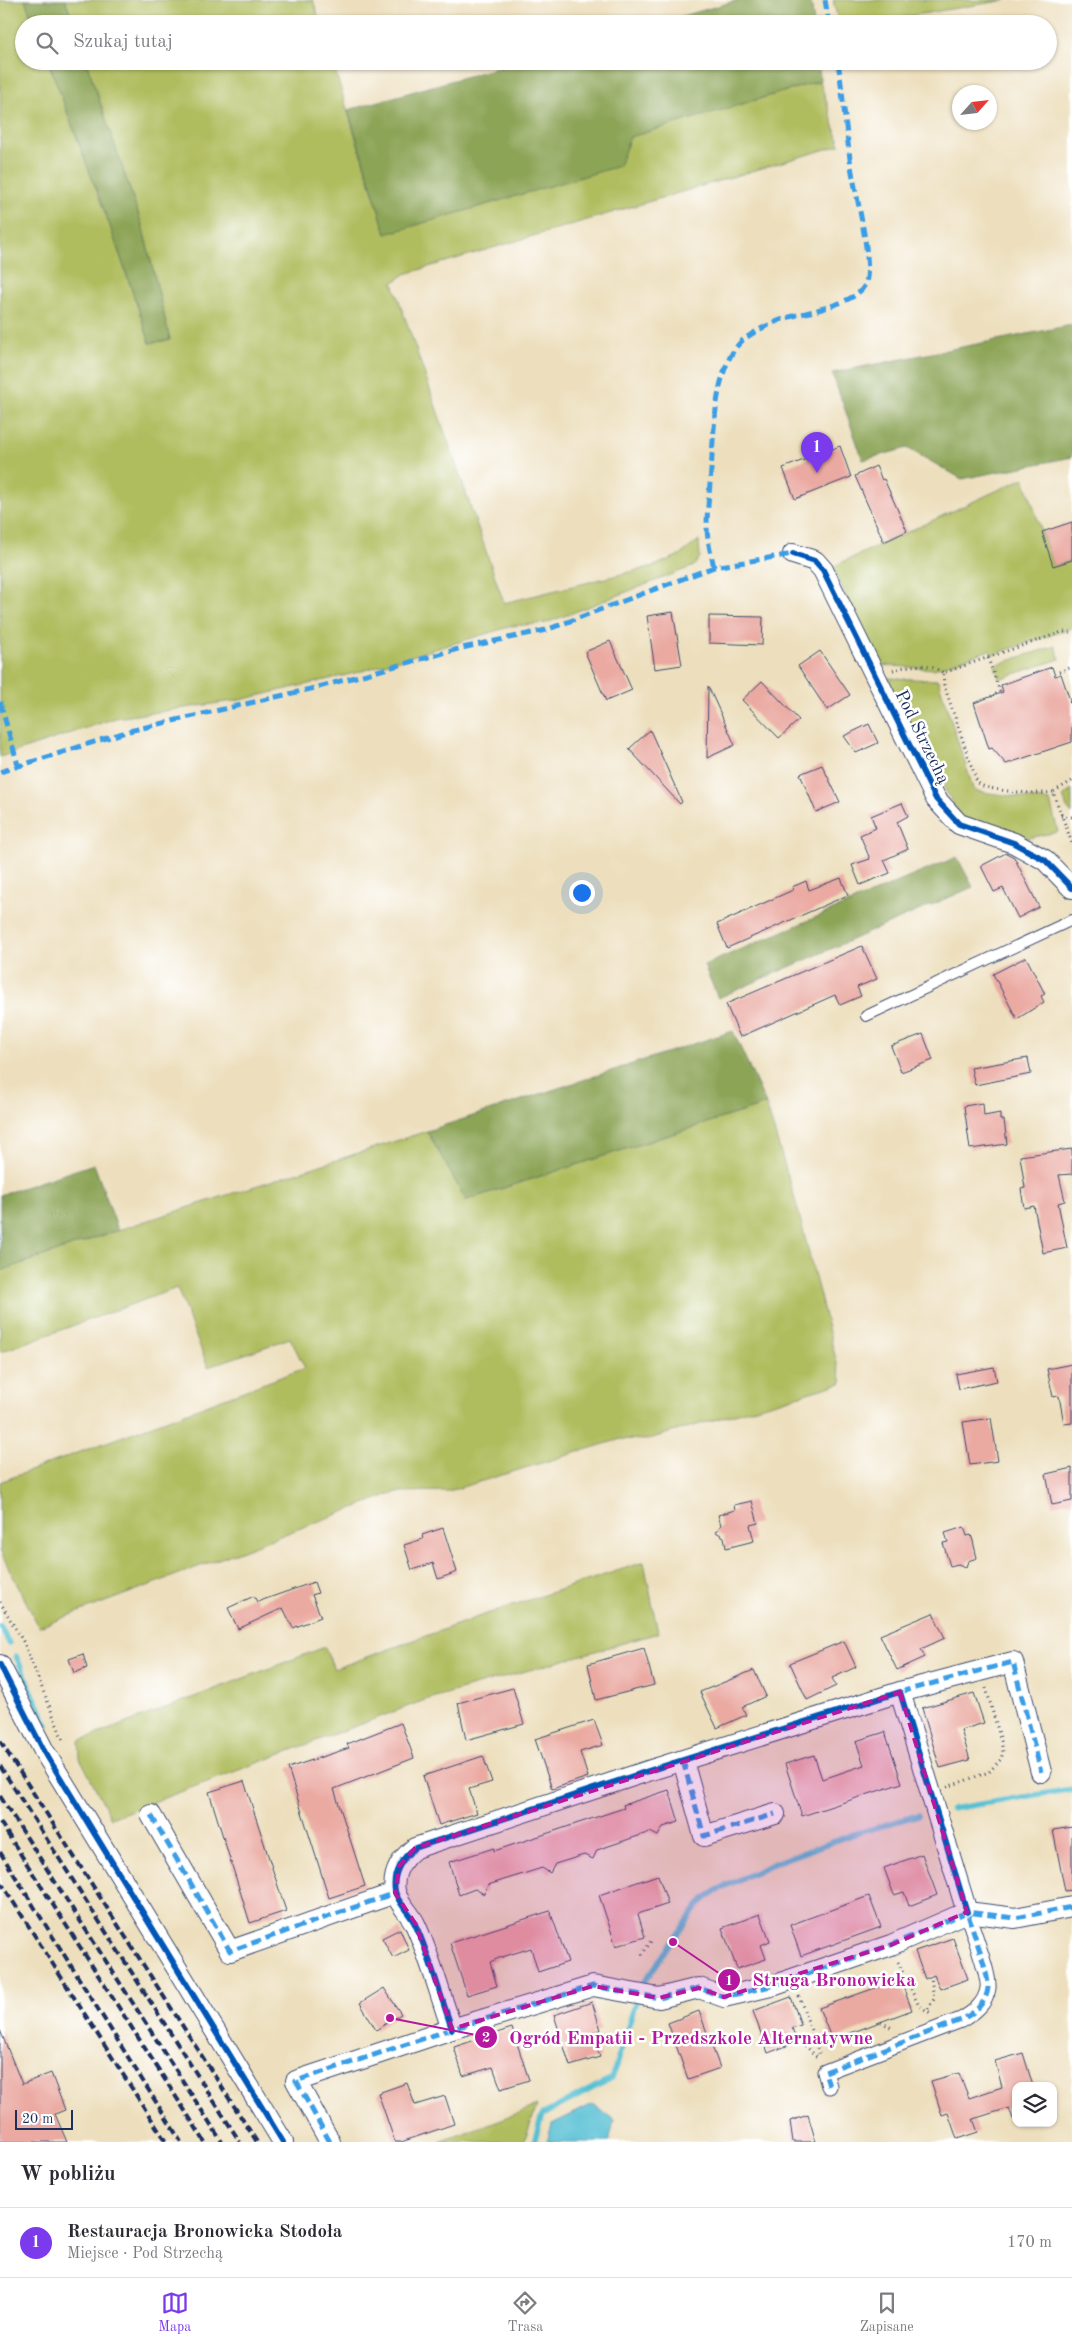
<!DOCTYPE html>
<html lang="pl">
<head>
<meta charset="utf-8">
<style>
	:root { --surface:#fff; --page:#f7f7f7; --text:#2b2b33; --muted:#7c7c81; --line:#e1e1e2; --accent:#7c3aed }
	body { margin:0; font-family:"Old Standard TT",serif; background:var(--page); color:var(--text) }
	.controls { position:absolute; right:15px; bottom:15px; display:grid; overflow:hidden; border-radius:10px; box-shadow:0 1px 4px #0004 }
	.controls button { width:45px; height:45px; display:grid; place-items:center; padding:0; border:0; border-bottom:1px solid var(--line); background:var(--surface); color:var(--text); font:25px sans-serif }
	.compass { position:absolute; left:952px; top:85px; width:45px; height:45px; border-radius:50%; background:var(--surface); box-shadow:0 1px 4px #0004; rotate:63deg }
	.scale { position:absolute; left:15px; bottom:12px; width:58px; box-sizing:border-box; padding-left:5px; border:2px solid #1b2f5e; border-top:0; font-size:14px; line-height:18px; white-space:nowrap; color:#1b2f5e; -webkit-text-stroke:4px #fff; paint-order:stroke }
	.you { position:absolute; left:581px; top:892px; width:18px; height:18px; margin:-12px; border:4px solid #fff; border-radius:50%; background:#1a73e8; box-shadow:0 0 0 8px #1a73e833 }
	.badge { display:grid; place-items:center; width:32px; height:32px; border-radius:50%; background:var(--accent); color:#fff; font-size:16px; font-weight:700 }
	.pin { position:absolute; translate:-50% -41px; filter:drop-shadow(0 1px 2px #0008) }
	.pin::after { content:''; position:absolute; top:26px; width:18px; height:15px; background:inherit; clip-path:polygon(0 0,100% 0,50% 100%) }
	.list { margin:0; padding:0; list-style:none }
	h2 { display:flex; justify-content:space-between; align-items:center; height:65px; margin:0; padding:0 20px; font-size:21px }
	h2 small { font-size:16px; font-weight:400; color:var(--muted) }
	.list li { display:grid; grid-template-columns:32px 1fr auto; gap:15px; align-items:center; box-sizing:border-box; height:70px; padding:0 20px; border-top:1px solid var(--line) }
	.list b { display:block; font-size:19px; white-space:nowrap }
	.list p { margin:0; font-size:16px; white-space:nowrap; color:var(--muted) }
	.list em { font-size:16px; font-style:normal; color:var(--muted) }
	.icon { flex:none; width:28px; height:28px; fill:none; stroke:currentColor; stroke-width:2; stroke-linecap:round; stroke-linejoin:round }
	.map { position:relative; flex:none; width:1072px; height:2142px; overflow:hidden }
	.search { position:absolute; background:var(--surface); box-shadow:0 1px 4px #0004; left:15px; right:15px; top:15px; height:55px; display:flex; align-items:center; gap:12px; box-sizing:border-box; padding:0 18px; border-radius:28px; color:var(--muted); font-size:19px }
	.sheet { height:135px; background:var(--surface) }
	nav { display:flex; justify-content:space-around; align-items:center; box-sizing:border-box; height:70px; border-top:1px solid var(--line); background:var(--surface); font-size:14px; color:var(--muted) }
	nav a { display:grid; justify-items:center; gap:2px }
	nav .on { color:var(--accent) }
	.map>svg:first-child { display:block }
</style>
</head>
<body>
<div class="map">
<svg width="1072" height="2142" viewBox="0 0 1072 2142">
	<rect width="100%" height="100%" fill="#fff"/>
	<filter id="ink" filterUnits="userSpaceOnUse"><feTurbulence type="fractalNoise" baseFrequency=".02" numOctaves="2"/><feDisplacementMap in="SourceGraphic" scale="10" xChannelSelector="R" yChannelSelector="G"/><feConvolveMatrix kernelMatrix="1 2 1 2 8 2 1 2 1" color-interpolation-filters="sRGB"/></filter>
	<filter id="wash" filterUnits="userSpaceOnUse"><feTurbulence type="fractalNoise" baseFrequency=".0096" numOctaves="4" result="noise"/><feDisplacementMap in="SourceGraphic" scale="20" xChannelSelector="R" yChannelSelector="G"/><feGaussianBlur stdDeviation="1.12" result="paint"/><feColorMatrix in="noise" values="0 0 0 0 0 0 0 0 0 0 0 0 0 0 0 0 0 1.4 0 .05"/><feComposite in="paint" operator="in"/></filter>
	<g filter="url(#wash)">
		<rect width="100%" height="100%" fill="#eddfbd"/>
		<!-- green -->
		<path fill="#b0bd5f" stroke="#66765e" d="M 0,0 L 25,0 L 34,24 L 24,24 L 24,61 L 48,61 L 110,226 L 150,343 L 170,339 L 142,225 L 86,61 L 332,61 L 386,234 L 630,137 L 820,81 L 840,145 L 405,274 L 393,283 L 504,603 L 654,566 L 680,555 L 699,540 L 700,557 L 694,566 L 546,623 L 512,626 L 355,673 L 240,700 L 116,718 L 0,757 Z
			M 65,0 L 313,0 L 321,24 L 74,24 Z
			M 833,0 L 1006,0 L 861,24 L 839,24 Z
			M 1024,478 L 1053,566 L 1072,560 L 1072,628 L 992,655 L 990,650 L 934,669 L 879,665 L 832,567 Z
			M 1055,646 L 1060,659 L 999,679 L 995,665 Z
			M 886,678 L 938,680 L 974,791 L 1050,801 L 1058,832 L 1023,839 L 960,817 Z
			M 1072,789 L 1072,814 L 1067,808 L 1063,797 Z
			M 766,1104 L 797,1206 L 842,1383 L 645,1440 L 621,1439 L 449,1491 L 396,1492 L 39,1627 L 0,1551 L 0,1482 L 305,1368 L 290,1338 L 208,1367 L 177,1288 L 0,1352 L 0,1271 L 118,1230 L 427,1131 L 466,1200 Z
			M 644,1562 L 658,1633 L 425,1700 L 111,1818 L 80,1758 L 79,1741 L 325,1647 L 334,1669 L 495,1611 Z
			M 537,2106 L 524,2142 L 440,2142 Z"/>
		<!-- forest -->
		<path fill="#8ca456" stroke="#546a5a" d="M 25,0 L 65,0 L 74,24 L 34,24 Z
			M 739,0 L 811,0 L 814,24 L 654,24 Z
			M 48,61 L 86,61 L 142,225 L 170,340 L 150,343 L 110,226 Z
			M 521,61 L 818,61 L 820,81 L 630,137 L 619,166 L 386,234 L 348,110 Z
			M 1072,325 L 1072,457 L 962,479 L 907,448 L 863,460 L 832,373 Z
			M 957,857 L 973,887 L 718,998 L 704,965 Z
			M 733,1031 L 766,1104 L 466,1200 L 427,1131 Z
			M 94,1164 L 118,1230 L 0,1271 L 0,1195 Z"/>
		<!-- water -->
		<path fill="#57c0d4" stroke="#397899" d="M 593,2104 L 614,2120 L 609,2142 L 547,2142 L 552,2124 Z"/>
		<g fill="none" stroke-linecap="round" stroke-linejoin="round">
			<!-- stream -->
			<path stroke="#57c0d4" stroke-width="5.5" d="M 0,1626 L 9,1643
				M 16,1656 L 47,1725
				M 951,1809 L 1072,1789
				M 534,2142 L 542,2115 L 612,2078 L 640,1988 L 699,1904 L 715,1891 L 777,1862 L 851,1835 L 918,1815"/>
		</g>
		<g id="blocks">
			<!-- building -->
			<path fill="#eaa9a1" d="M 840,446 L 851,477 L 795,499 L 783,468 Z
				M 876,466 L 882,480 L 884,479 L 907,531 L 884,542 L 855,476 Z
				M 1072,522 L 1072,560 L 1053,566 L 1042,532 Z
				M 673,612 L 682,665 L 655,669 L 647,616 Z
				M 709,616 L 763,617 L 762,645 L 709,643 Z
				M 610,641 L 632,690 L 606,701 L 585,652 Z
				M 820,651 L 850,695 L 827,710 L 798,666 Z
				M 1052,667 L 1055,676 L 1061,674 L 1072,706 L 1072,742 L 1006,764 L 992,748 L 989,749 L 974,703 L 1003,692 L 1001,685 Z
				M 762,681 L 799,720 L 779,738 L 742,700 Z
				M 708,686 L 735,745 L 707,758 Z
				M 869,724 L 878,743 L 856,753 L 844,736 Z
				M 650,730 L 682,802 L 680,804 L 629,749 Z
				M 822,765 L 840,802 L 816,812 L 800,774 Z
				M 902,803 L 908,816 L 897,822 L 908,849 L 884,860 L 890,873 L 860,885 L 852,865 L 870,859 L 860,835 L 876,828 L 871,816 Z
				M 1006,853 L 1014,857 L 1039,907 L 1018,918 L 1003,888 L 994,892 L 981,866 Z
				M 841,878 L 848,895 L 727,948 L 717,924 L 793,890 L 792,887 L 806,881 L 809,890 Z
				M 862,946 L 877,979 L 857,987 L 861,996 L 840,1005 L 835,995 L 740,1037 L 726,1004 Z
				M 1026,957 L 1045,994 L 1041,996 L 1044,1002 L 1017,1019 L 993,974 Z
				M 923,1034 L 933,1060 L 901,1072 L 891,1046 Z
				M 1028,1058 L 1031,1074 L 975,1085 L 971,1068 Z
				M 983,1103 L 984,1116 L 1000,1113 L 1000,1120 L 1004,1120 L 1007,1144 L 970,1149 L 964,1106 Z
				M 1072,1149 L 1072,1174 L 1059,1175 L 1065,1201 L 1058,1203 L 1067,1248 L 1043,1253 L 1034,1206 L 1024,1208 L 1021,1189 L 1025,1188 L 1020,1156 Z
				M 1072,1364 L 1072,1423 L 1064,1424 L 1059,1396 L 1053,1397 L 1047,1369 Z
				M 994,1367 L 997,1381 L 959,1389 L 956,1374 Z
				M 991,1418 L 998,1461 L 970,1465 L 963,1422 Z
				M 1072,1468 L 1072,1501 L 1052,1505 L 1046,1474 Z
				M 752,1501 L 758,1523 L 750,1525 L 754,1541 L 726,1548 L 724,1537 L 716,1532 L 721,1525 L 718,1515 L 735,1510 L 734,1505 Z
				M 964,1527 L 967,1536 L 971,1535 L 973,1541 L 977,1558 L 968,1561 L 966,1567 L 958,1564 L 950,1566 L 943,1543 L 948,1542 L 945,1533 Z
				M 443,1528 L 457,1572 L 438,1579 L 433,1563 L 412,1570 L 404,1545 L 423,1539 L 422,1535 Z
				M 314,1582 L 318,1593 L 312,1595 L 321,1617 L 293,1628 L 283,1608 L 238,1629 L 228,1608 L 254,1596 L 257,1602 Z
				M 933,1613 L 945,1638 L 921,1649 L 925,1657 L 897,1670 L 880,1635 Z
				M 844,1641 L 856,1667 L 832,1678 L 836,1686 L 807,1700 L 790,1663 Z
				M 644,1648 L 654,1685 L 596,1700 L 588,1664 Z
				M 83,1654 L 87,1668 L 74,1673 L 69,1659 Z
				M 754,1670 L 766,1696 L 742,1707 L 746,1715 L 717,1728 L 700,1692 Z
				M 513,1688 L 524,1724 L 466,1740 L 458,1703 Z
				M 974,1693 L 984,1723 L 961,1730 L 970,1760 L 940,1768 L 922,1708 Z
				M 594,1720 L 603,1745 L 580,1752 L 588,1777 L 552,1789 L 535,1739 Z
				M 401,1723 L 414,1758 L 334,1789 L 365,1886 L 329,1898 L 288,1768 L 349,1748 L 347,1744 Z
				M 885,1732 L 902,1783 L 802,1816 L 785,1764 L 814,1755 L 822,1779 L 832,1776 L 864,1765 L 856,1741 Z
				M 483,1756 L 492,1782 L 469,1789 L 477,1813 L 439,1825 L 423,1776 Z
				M 244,1781 L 286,1911 L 250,1923 L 209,1792 Z
				M 669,1790 L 679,1822 L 663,1827 L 658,1836 L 650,1832 L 597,1850 L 593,1859 L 584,1855 L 555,1864 L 550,1873 L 542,1868 L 488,1885 L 484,1894 L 475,1889 L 459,1895 L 449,1862 L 494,1848 L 494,1851 L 624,1808 L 623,1805 Z
				M 1072,1827 L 1072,1890 L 1065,1891 L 1053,1830 Z
				M 922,1854 L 937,1895 L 909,1906 L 904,1892 L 894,1895 L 884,1868 Z
				M 658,1875 L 668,1904 L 638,1914 L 645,1937 L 616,1946 L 599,1895 Z
				M 869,1896 L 881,1927 L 801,1956 L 790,1925 Z
				M 550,1911 L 568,1962 L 538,1972 L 531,1948 L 499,1958 L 490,1962 L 497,1986 L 467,1995 L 450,1943 Z
				M 760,1914 L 770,1941 L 761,1945 L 766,1959 L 737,1969 L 722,1928 Z
				M 400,1929 L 409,1950 L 393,1958 L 382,1938 Z
				M 953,1938 L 968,1979 L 940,1989 L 934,1975 L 925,1979 L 915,1951 Z
				M 900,1979 L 912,2010 L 832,2040 L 819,2008 Z
				M 384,1988 L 401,2014 L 376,2030 L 360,2003 Z
				M 791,1997 L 801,2025 L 792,2028 L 797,2042 L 768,2053 L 753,2011 Z
				M 592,2002 L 601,2030 L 592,2033 L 600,2057 L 570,2066 L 554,2015 Z
				M 699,2011 L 720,2068 L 688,2079 L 668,2023 Z
				M 512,2028 L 529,2080 L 501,2089 L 493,2067 L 463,2076 L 454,2047 Z
				M 0,2030 L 22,2084 L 51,2073 L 65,2110 L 55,2114 L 67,2142 L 0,2142 Z
				M 1023,2053 L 1033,2086 L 1016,2086 L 1016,2119 L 1013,2119 L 1009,2108 L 973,2119 L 978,2132 L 957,2139 L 948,2113 L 942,2115 L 931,2081 L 959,2073 L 969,2098 L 1002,2087 L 995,2061 Z
				M 407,2083 L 415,2105 L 445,2096 L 454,2124 L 401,2142 L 395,2142 L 378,2093 Z
				M 808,2115 L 816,2142 L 793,2142 L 790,2121 Z"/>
		</g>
	</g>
	<g filter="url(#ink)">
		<use href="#blocks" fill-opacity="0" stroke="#3a496c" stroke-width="1"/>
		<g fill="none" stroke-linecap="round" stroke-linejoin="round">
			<!-- service casing -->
			<g stroke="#3a496c" stroke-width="12">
				<path id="service" d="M 866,1016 L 1072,920"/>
			</g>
			<!-- pedestrian casing -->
			<g stroke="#3a496c" stroke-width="17">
				<path id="pedestrian" d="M 829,2086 L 825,2072 L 961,2020 C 973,2013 986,2004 988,1988 C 990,1975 971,1927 967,1912"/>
			</g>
			<!-- minor casing -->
			<g stroke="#3a496c" stroke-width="22">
				<path id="minor" d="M 793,554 L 815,561 L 823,570 L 936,799 L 959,824 L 1014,843 L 1045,860 L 1072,888
					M 0,1665 L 44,1751 L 283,2142
					M 900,1692 L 1013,1662 L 1041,1772
					M 683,1761 L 704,1836 L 775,1814
					M 151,1815 L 230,1951 L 395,1893
					M 452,2029 C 440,1995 430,1956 415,1924 C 410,1913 397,1902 395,1891 C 392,1873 402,1858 415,1848 L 648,1771 L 900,1692 L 967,1912
					M 330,2142 L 296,2081 L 452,2029 L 593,1986 L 659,1998 L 699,1988 L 724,1997 L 775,1985 L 891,1945 L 967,1912 L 1015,1918 L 1072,1907"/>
			</g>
			<!-- path -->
			<path stroke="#3a496c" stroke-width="3" stroke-dasharray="1 4" stroke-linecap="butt" d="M 988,658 L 1000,692 L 988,698
				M 893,670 C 909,665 929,662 943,673
				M 1059,672 L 1072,667
				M 1069,702 L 1072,701
				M 1072,781 L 1053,792 L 1072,843
				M 1053,792 C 1043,795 990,791 981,785 C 979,784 977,782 976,779 L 944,685 L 943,673 L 1062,632 L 1072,632
				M 1061,816 L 1072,817
				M 0,1602 L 24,1643 L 63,1740
				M 947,1787 L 989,1772 L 1001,1759 L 1003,1752 L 1001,1741 L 986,1688
				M 642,1955 L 651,1941
				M 898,1962 L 919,2006 L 932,2014
				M 799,1996 L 820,2056
				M 928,2009 L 934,1999 L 931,1977
				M 881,2022 L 892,2028
				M 851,2033 L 861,2040
				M 794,2035 L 818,2058"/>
			<!-- service -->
			<use href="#service" stroke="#fff" stroke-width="10"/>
			<!-- pedestrian -->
			<use href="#pedestrian" stroke="#fff" stroke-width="15"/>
			<!-- minor -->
			<use href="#minor" stroke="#fff" stroke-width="20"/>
			<!-- rail -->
			<path stroke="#1b2f5e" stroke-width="4" stroke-dasharray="8 4" stroke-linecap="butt" d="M 0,1741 L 257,2142
				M 0,1766 L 240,2142
				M 0,1796 L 222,2142
				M 0,1822 L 205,2142
				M 0,1852 L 181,2142
				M 0,1881 L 166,2142"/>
			<!-- quiet -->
			<path stroke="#3b9de6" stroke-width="5" stroke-dasharray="10 5" stroke-linecap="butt" d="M 825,0 L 829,24
				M 714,567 C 711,554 707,540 707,526 C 707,508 710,489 711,470 C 714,435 714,364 743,340 C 755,331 771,323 786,318 C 806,312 860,304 866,282 C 873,260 855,192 851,166 C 846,131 843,96 838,61
				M 0,702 L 18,765
				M 0,772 L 129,731 L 315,688 L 462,648 L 546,630 L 714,567 L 793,554
				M 0,1237 L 1,1237
				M 900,1692 L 1013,1662 L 1041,1772
				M 683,1761 L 704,1836 L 775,1814
				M 151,1815 L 230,1951 L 395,1893
				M 829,2086 L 825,2072 L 961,2020 C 974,2013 986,2004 988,1988 C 990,1976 970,1923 966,1908
				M 330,2142 L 296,2081 L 452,2029 L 593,1986 L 659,1998 L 699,1988 L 724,1997 L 775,1985 L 891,1945 L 967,1912 L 1015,1918 L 1072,1907"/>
			<!-- cycleway casing -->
			<g stroke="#fff" stroke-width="9">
				<path id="cycleway" d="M 793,554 L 815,561 L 823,570 L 936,799 L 959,824 L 1014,843 L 1045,860 L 1072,888
					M 0,1665 L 44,1751 L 283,2142
					M 452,2029 C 440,1995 430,1956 415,1924 C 410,1913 397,1902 395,1891 C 392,1873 402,1858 415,1848 L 648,1771 L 900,1692 L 967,1912"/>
			</g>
			<!-- cycleway -->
			<use href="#cycleway" stroke="#0057b8" stroke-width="6"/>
		</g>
	</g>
	<!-- marked area -->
	<path fill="#b5179e" fill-opacity="0.2" stroke="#b5179e" stroke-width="4" stroke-dasharray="10 6" stroke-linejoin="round" d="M 900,1692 L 967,1912 L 891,1945 L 724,1997 L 699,1988 L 659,1998 L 593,1986 L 452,2029 L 415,1923 L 395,1893 L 399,1866 L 415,1848 Z"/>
	<g text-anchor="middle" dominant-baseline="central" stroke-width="5" stroke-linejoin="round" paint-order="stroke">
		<!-- street labels -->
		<g font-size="18" fill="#1b2f5e" stroke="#fff">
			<text transform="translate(922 737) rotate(64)">Pod Strzechą</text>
		</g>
	</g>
	<!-- callouts -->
	<path fill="none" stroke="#b5179e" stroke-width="2" d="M673 1942L729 1980M390 2018L486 2037"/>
	<g fill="#b5179e" stroke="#fff" stroke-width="2">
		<circle cx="673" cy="1942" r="5"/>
		<circle cx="390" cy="2018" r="5"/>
		<circle cx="729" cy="1980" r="12"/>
		<circle cx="486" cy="2037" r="12"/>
	</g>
	<g font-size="15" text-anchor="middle" font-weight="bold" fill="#fff">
		<text x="729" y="1985">1</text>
		<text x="486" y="2042">2</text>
	</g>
	<g font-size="19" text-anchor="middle" font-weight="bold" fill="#b5179e" stroke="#fff" stroke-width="5" stroke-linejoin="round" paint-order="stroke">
		<text x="834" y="1986">Struga Bronowicka</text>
		<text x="691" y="2044">Ogród Empatii - Przedszkole Alternatywne</text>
	</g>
</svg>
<div class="controls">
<button><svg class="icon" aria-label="layers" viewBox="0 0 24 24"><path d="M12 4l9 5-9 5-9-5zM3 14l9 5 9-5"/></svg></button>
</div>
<svg class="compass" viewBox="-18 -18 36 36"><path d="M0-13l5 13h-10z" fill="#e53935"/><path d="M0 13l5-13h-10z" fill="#7c7c81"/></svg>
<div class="scale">20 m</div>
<div class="you"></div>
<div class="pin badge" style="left:817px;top:473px">1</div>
<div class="search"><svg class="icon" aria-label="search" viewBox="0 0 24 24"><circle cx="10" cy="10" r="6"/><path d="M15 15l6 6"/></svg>Szukaj tutaj</div>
</div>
<section class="sheet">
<h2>W pobliżu<small></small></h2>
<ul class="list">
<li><span class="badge">1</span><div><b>Restauracja Bronowicka Stodoła</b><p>Miejsce · Pod Strzechą</p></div><em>170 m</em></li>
</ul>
</section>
<nav>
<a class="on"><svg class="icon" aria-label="map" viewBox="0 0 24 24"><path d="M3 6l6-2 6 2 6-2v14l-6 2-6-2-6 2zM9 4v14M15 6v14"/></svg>Mapa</a>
<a><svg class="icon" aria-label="directions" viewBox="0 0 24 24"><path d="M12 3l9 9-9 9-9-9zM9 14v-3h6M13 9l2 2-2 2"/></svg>Trasa</a>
<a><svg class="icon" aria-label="saved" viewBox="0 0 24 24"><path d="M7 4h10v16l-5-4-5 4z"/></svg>Zapisane</a>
</nav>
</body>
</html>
